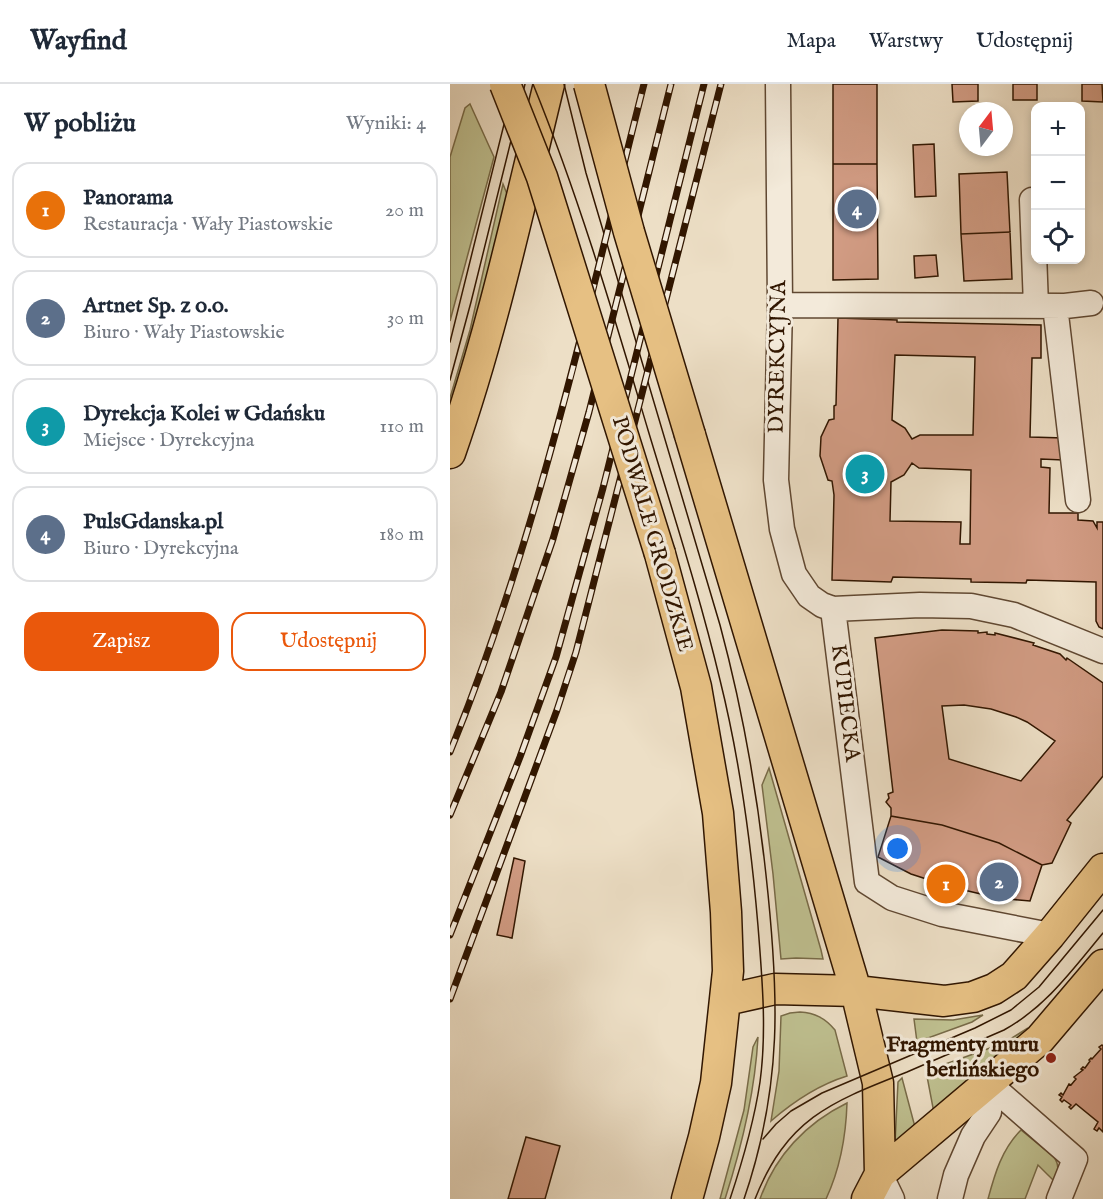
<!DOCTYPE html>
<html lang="pl">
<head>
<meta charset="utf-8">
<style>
	:root { --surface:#fff; --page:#f2f2f3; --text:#1f2937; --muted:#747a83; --line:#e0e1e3; --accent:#ea580c }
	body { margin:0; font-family:"IM FELL English",serif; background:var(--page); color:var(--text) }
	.controls { position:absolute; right:18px; top:18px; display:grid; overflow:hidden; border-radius:12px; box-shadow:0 3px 9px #0003 }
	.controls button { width:54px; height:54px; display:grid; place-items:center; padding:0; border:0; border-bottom:2px solid var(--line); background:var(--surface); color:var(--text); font:30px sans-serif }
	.compass { position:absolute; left:509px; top:18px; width:54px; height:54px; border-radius:50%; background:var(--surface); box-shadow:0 3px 9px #0003; rotate:16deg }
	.you { position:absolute; left:448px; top:765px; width:21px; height:21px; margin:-15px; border:4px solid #fff; border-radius:50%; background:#1a73e8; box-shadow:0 0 0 9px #1a73e833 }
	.badge { display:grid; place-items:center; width:39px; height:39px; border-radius:50%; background:var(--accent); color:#fff; font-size:20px; font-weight:700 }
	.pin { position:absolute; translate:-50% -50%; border:3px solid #fff; box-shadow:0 2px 6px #0006 }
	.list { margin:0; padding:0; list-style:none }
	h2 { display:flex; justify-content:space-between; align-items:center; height:78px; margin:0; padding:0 24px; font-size:26px }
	h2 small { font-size:20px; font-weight:400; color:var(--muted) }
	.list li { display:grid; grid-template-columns:39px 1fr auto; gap:18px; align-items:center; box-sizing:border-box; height:96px; margin:0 12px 12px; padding:0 12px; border:2px solid var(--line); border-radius:18px }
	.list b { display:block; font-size:22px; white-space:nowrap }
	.list p { margin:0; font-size:20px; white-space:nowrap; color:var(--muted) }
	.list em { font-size:20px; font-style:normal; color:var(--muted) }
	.actions { display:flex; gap:12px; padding:18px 24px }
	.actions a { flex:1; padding:14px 0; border:2px solid var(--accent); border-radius:18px; text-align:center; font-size:21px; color:var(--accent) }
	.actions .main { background:var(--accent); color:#fff }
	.icon { flex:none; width:33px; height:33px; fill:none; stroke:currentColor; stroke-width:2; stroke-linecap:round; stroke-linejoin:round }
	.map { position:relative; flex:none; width:653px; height:1115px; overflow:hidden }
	header { display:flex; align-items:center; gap:36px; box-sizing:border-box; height:84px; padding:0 30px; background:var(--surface); border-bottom:2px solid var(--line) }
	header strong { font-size:28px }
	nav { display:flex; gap:33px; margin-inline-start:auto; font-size:21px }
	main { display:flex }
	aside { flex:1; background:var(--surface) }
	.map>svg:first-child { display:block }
</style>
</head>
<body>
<header>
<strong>Wayfind</strong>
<nav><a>Mapa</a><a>Warstwy</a><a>Udostępnij</a></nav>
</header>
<main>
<aside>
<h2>W pobliżu<small>Wyniki: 4</small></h2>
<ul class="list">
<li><span class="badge" style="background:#e8710a">1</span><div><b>Panorama</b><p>Restauracja · Wały Piastowskie</p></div><em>20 m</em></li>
<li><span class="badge" style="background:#5c6f8a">2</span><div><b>Artnet Sp. z o.o.</b><p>Biuro · Wały Piastowskie</p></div><em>30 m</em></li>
<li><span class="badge" style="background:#0f9aa8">3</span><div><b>Dyrekcja Kolei w Gdańsku</b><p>Miejsce · Dyrekcyjna</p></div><em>110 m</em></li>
<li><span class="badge" style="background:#5c6f8a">4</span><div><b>PulsGdanska.pl</b><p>Biuro · Dyrekcyjna</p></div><em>180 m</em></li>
</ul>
<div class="actions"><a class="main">Zapisz</a><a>Udostępnij</a></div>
</aside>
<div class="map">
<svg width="653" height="1115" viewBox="0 0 653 1115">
	<rect width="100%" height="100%" fill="#eddfc6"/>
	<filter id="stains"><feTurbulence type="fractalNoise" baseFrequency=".00333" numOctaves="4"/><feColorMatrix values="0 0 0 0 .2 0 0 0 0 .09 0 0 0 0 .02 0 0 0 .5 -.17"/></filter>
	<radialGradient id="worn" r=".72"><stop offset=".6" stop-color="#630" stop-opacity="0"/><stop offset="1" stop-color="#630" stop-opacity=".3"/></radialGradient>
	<!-- green -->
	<path fill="#bfc090" stroke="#786b48" stroke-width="1.5" d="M 20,20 L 44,73 L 0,237 L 0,73 L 15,24 Z
		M 53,100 L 59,115 L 0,335 L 0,314 L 20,246 Z
		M 319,684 L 371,866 L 373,875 L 346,874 L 331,875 L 323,790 L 312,701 Z
		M 350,928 C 365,929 375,934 385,946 L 397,992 C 368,1001 344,1017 321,1037 L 329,987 L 331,932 L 340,929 Z
		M 533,931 L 522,938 L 467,958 L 464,935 L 503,936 Z
		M 578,944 L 563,962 L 484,1029 L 476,987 L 554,959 Z
		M 308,953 C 305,1009 292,1062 275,1115 L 270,1115 L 294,1026 L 303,963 Z
		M 452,994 L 465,1043 L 445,1060 L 448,998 Z
		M 397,1019 C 396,1052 390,1085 376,1115 L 310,1115 C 325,1072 356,1039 397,1019 Z
		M 571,1046 L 604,1073 C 610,1082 608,1087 604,1097 L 588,1081 L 575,1115 L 538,1115 C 545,1089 552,1065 571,1046 Z"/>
	<!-- building -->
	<path fill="#d29c84" stroke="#311600" stroke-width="1.5" fill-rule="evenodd" d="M 383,0 L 427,0 L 427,80 L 383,80 Z
		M 502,0 L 528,0 L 528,17 L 503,18 Z
		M 563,0 L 587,0 L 587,16 L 563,16 Z
		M 632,0 L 652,0 L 653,18 L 632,17 Z
		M 484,60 L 486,112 L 465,113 L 463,61 Z
		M 383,80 L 427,80 L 428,195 L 383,196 Z
		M 557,88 L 560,148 L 511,150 L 509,90 Z
		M 560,148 L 562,195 L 514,197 L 511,150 Z
		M 486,171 L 488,192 L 465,194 L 464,172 Z
		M 388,234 L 447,236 L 447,238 L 591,241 L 591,274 L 582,274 L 580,353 L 614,354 L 613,376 L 591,375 L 591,383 L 600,384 L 599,429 L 628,429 L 628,436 L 643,437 L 647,444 L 647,438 L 653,438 L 653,545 L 649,543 L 646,537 L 646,498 L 577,496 L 576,499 L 521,498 L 521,495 L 443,493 L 441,498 L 382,496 L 384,411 L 382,397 L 378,396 L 370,372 L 371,353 L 379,336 L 384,335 L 384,322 L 386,321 ZM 445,271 L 525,273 L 523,351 L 470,351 L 462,355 L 455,344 L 442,336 ZM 462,379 L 469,384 L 521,386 L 520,460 L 510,460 L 511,438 L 440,437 L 441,398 L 454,391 Z
		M 492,546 L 528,547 L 528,549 L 537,548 L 537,550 L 545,551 L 545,549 L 584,559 L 583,561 L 610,570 L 616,576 L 617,574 L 653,599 L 653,692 L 617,736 L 621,739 L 602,779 L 592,781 L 549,759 L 492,741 L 441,732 L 441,724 L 436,718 L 439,714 L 438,710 L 443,708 L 425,554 ZM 514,621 L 541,625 L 566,633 L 577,638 L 605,657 L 571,697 L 499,675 L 492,622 Z
		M 441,732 L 492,741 L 549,759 L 592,781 L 580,817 L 548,814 L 501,803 L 461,790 L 428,773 Z
		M 64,774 L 75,777 L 62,854 L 47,851 Z
		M 652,961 L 653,962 L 653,1048 L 649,1044 L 647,1047 L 644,1045 L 648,1038 L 626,1020 L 621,1025 L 619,1023 L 621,1021 L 614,1016 L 612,1018 L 610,1016 L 612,1013 L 609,1011 L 611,1009 L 613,1011 L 619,1000 L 621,1001 L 626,995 L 624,993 L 633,986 L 631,985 L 633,983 L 635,984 L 640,977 L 639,976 L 641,974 L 642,975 L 651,965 L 649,963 Z
		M 76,1053 L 110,1062 L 95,1115 L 58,1115 Z"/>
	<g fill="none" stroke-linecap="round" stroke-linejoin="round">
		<!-- minor casing -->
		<g stroke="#604832" stroke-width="27">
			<path id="minor" d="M 328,0 L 330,221 L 326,396 L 332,445 L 344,490 L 359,512 L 372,521 L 383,525 L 470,521 L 521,522 L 564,531 L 653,567
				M 582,116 L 586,222
				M 330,221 L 615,222 L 641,219
				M 605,222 L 628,416
				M 383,525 L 417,798 L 442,814 L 492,830 L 600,851
				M 538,999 L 625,1075 L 609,1115
				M 430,1090 L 442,1115
				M 500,1115 L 506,1091 L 523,1052 L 539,1028 L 538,999"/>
		</g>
		<!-- major casing -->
		<g stroke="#311600" stroke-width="33">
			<path id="major" d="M 240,351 L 406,907 L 428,999 L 430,1090 L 417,1115
				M 0,369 C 42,249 69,123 99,0
				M 210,470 L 246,603 L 268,729 L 276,828 L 278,887 L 266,999 L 254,1053 L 237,1115
				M 276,916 L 325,905 L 406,907 L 494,917 L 523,913 L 544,905 L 564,892 L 600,851 L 653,785
				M 430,1090 L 590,955 L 653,881"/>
		</g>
		<!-- minor -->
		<use href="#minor" stroke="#f3eada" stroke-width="24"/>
		<!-- major -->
		<use href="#major" stroke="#e6c083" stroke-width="30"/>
		<!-- tram -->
		<path stroke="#311600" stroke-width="1.5" d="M 83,0 C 129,113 163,229 198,346 C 223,429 250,512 270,596 C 290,676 301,759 308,842 C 312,893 317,946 310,998 C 304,1038 293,1076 280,1115
			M 114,0 L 136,89 L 270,541 C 292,623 307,707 316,791 C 329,909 333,1001 294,1115
			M 0,258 L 64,0
			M 0,296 L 21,218 L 75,0
			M 313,1055 L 326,1040 L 341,1027 L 372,1009 L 525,944 L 561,926 L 589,903 L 653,826
			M 305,1115 C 337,1034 381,1018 457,988 C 489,974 521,960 554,946 C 596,923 623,885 653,849"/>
		<!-- rail casing -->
		<g stroke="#311600" stroke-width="7">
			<path id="rail" d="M 0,668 C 88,453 137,225 194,0
				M 0,731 L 51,608 L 103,455 L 139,328 L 221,0
				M 0,851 L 70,673 L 106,573 L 153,404 L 254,0
				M 0,915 L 107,626 L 126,568 L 271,0"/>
		</g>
		<!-- rail -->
		<use href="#rail" stroke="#f3eada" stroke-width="4.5" stroke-dasharray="14" stroke-linecap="butt"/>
		<!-- major-bridge casing -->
		<g stroke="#311600" stroke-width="33" stroke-linecap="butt">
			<path id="major-bridge" d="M 55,0 L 92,93 L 210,470
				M 139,0 L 179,148 L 240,351"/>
		</g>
		<!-- major-bridge -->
		<use href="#major-bridge" stroke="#e6c083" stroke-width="30"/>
	</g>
	<!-- markers -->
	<circle fill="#8f2418" stroke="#f3eada" stroke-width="2" cx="601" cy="974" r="6"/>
	<g text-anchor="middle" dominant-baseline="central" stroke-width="6" stroke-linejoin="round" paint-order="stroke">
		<!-- street labels -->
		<g font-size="22" fill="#311600" stroke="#f3eada">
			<text transform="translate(328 273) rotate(-89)">DYREKCYJNA</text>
			<text transform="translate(202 450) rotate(74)">PODWALE GRODZKIE</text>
			<text transform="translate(395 619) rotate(83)">KUPIECKA</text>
		</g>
		<!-- poi labels -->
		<g font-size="22" font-weight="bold" fill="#311600" stroke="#f3eada" text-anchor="end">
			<text x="589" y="961">Fragmenty muru<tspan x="589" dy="25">berlińskiego</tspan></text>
		</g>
	</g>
	<rect width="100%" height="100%" filter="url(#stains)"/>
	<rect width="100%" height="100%" fill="url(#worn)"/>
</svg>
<div class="controls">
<button>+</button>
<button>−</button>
<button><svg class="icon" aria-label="locate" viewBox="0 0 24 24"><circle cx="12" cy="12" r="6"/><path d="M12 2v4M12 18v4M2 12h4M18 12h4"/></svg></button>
</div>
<svg class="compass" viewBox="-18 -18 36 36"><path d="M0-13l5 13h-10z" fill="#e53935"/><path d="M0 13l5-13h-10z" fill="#747a83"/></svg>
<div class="you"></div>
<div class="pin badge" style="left:496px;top:800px;background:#e8710a">1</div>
<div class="pin badge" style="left:549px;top:798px;background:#5c6f8a">2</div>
<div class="pin badge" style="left:415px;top:390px;background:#0f9aa8">3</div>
<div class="pin badge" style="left:407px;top:125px;background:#5c6f8a">4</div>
</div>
</main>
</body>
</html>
